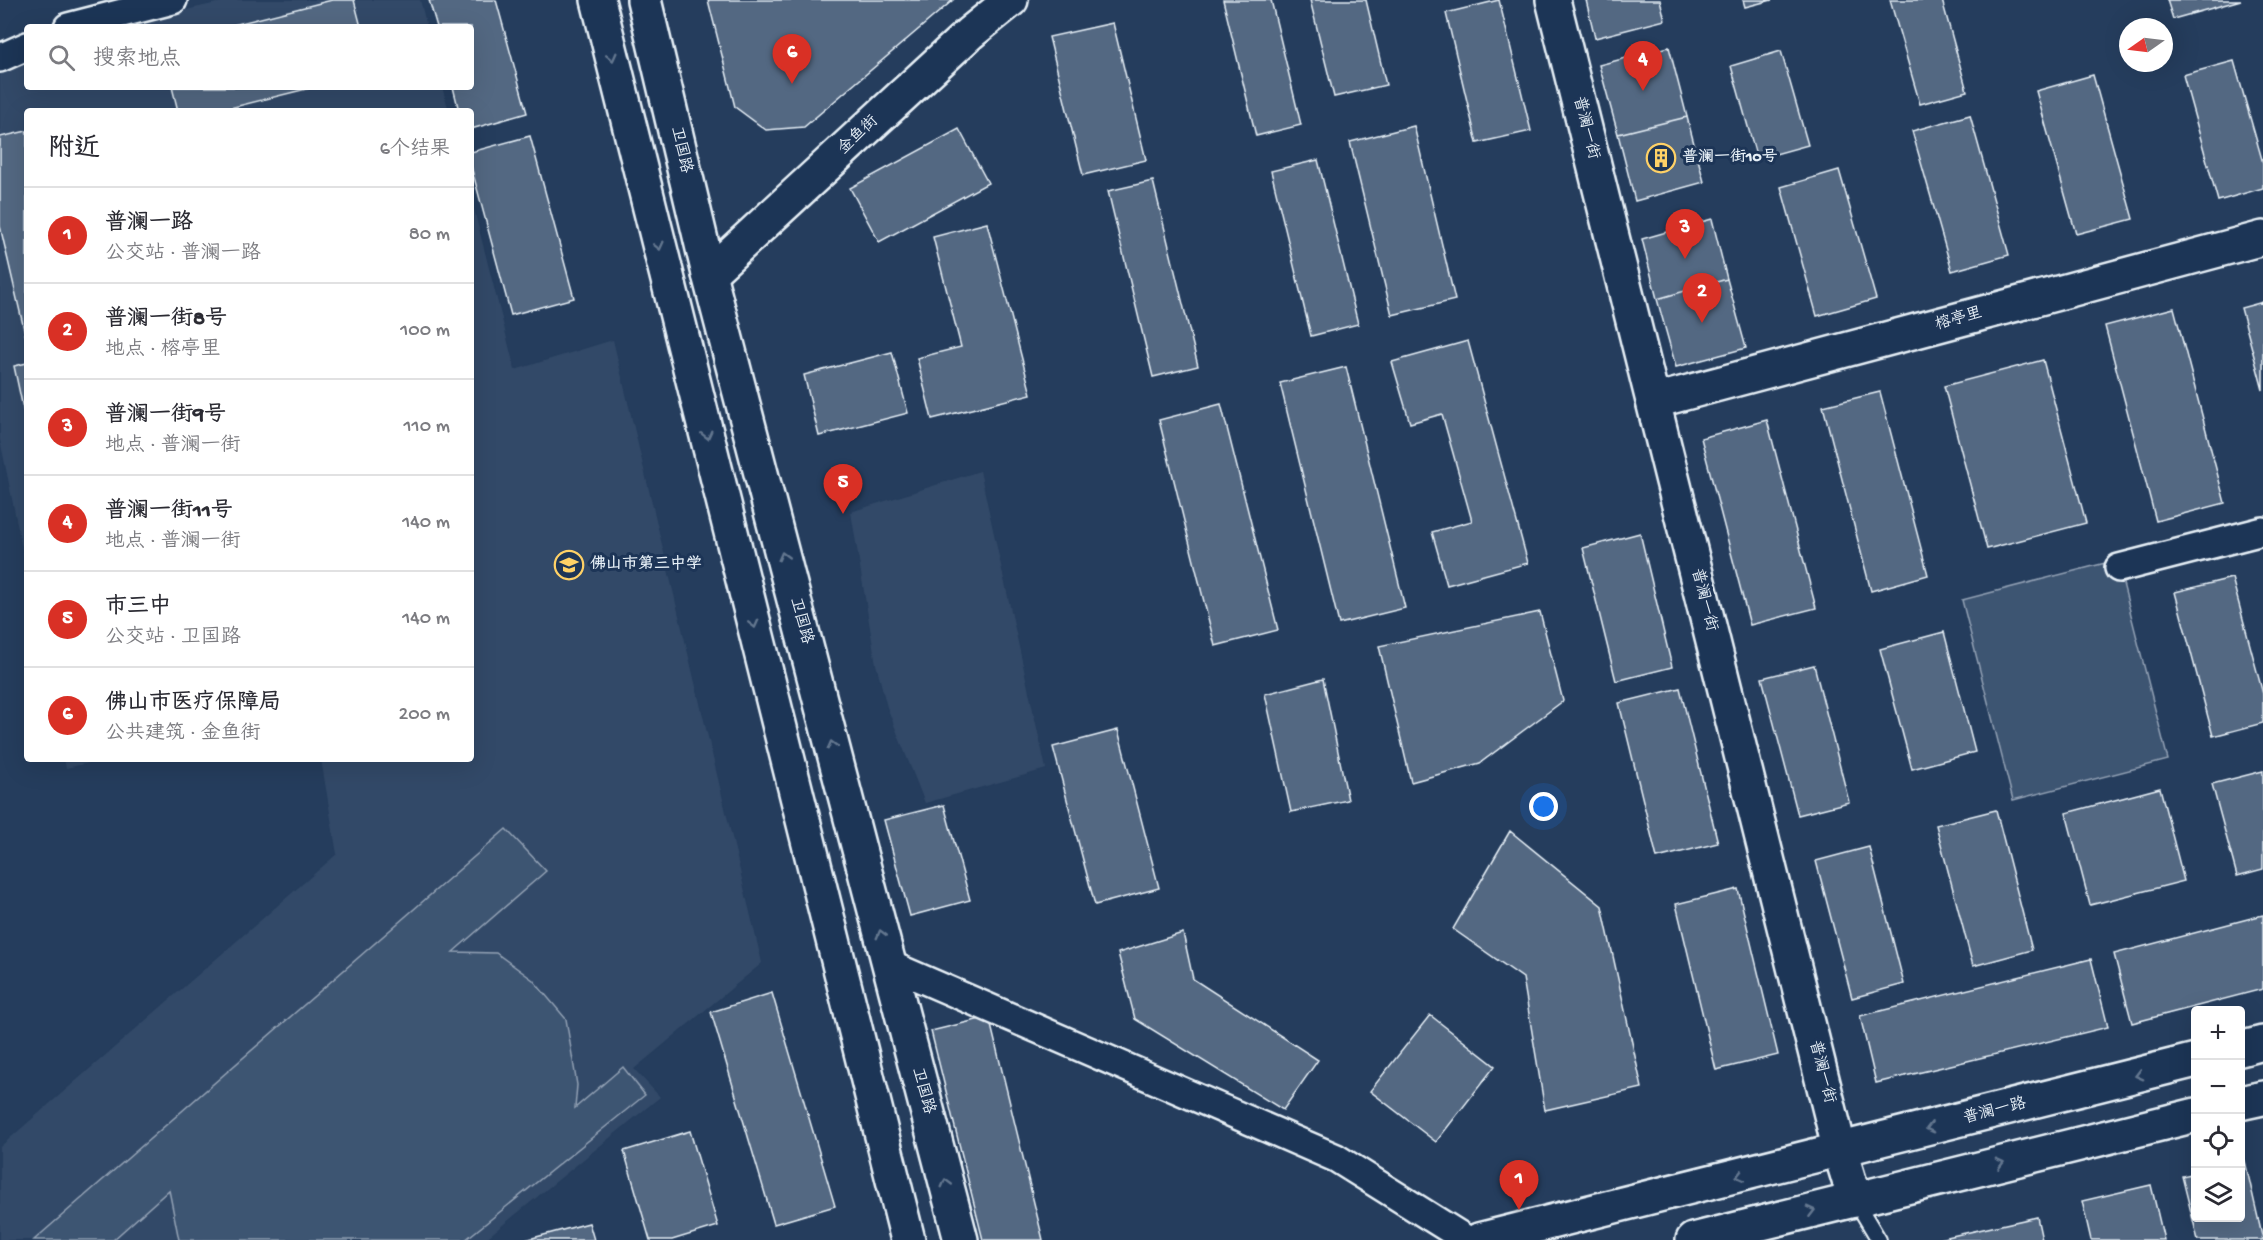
<!DOCTYPE html>
<html lang="zh">
<head>
<meta charset="utf-8">
<style>
	:root { --surface:#fff; --page:#f2f2f3; --text:#2b2b33; --muted:#7c7c81; --line:#e1e1e2; --accent:#d93025 }
	body { margin:0; font-family:"Gochi Hand","LXGW WenKai TC",sans-serif; background:var(--page); color:var(--text) }
	.controls { position:absolute; right:18px; bottom:18px; display:grid; overflow:hidden; border-radius:6px; box-shadow:0 6px 24px #0002 }
	.controls button { width:54px; height:54px; display:grid; place-items:center; padding:0; border:0; border-bottom:2px solid var(--line); background:var(--surface); color:var(--text); font:30px sans-serif }
	.compass { position:absolute; left:2119px; top:18px; width:54px; height:54px; border-radius:50%; background:var(--surface); box-shadow:0 6px 24px #0002; rotate:256deg }
	.you { position:absolute; left:1544px; top:807px; width:21px; height:21px; margin:-15px; border:4px solid #fff; border-radius:50%; background:#1a73e8; box-shadow:0 0 0 9px #1a73e833 }
	.badge { display:grid; place-items:center; width:39px; height:39px; border-radius:50%; background:var(--accent); color:#fff; font-size:20px; font-weight:700 }
	.pin { position:absolute; translate:-50% -50px; filter:drop-shadow(0 2px 3px #0008) }
	.pin::after { content:''; position:absolute; top:32px; width:21px; height:18px; background:inherit; clip-path:polygon(0 0,100% 0,50% 100%) }
	.list { margin:0; padding:0; list-style:none }
	h2 { display:flex; justify-content:space-between; align-items:center; height:78px; margin:0; padding:0 24px; font-size:26px }
	h2 small { font-size:20px; font-weight:400; color:var(--muted) }
	.list li { display:grid; grid-template-columns:39px 1fr auto; gap:18px; align-items:center; box-sizing:border-box; height:96px; padding:0 24px; border-top:2px solid var(--line) }
	.list b { display:block; font-size:22px; white-space:nowrap }
	.list p { margin:0; font-size:20px; white-space:nowrap; color:var(--muted) }
	.list em { font-size:20px; font-style:normal; color:var(--muted) }
	.icon { flex:none; width:33px; height:33px; fill:none; stroke:currentColor; stroke-width:2; stroke-linecap:round; stroke-linejoin:round }
	.map { position:relative; flex:none; width:2263px; height:1240px; overflow:hidden }
	.search { position:absolute; background:var(--surface); box-shadow:0 6px 24px #0002; left:24px; top:24px; width:450px; height:66px; display:flex; align-items:center; gap:15px; box-sizing:border-box; padding:0 21px; border-radius:6px; color:var(--muted); font-size:22px }
	.panel { position:absolute; background:var(--surface); box-shadow:0 6px 24px #0002; left:24px; top:108px; width:450px; height:654px; border-radius:6px }
	.map>svg:first-child { display:block }
</style>
</head>
<body>
<div class="map">
<svg width="2263" height="1240" viewBox="0 0 2263 1240">
	<rect width="100%" height="100%" fill="#253d5d"/>
	<filter id="ink" filterUnits="userSpaceOnUse"><feTurbulence type="fractalNoise" baseFrequency=".0167" numOctaves="2"/><feDisplacementMap in="SourceGraphic" scale="12" xChannelSelector="R" yChannelSelector="G"/><feConvolveMatrix kernelMatrix="1 2 1 2 8 2 1 2 1" color-interpolation-filters="sRGB"/></filter>
	<g filter="url(#ink)">
		<!-- built -->
		<path fill="#334a68" d="M 230,0 L 420,0 L 427,27 L 112,27 Z
			M 27,56 L 27,87 L 442,87 L 449,111 L 27,111 L 27,573 L 0,439 L 0,67 Z
			M 471,198 L 515,370 L 613,340 L 762,963 L 634,1069 L 660,1097 L 484,1240 L 0,1240 L 0,1147 L 337,854 L 321,759 L 471,759 Z
			M 980,471 L 1046,769 L 925,803 L 887,707 L 876,664 L 851,512 Z
			M 64,759 L 106,759 L 66,768 Z"/>
		<!-- green -->
		<path fill="#3e5472" stroke="#93a2b5" stroke-width="1.5" d="M 2117,560 L 2168,760 L 2013,800 L 1962,600 Z
			M 506,829 L 546,871 L 453,952 L 496,953 L 533,980 L 566,1019 L 577,1085 L 575,1108 L 623,1067 L 645,1095 L 465,1240 L 179,1240 L 169,1190 L 113,1240 L 34,1240 Z"/>
		<!-- building -->
		<path fill="#536782" stroke="#e8f1f8" stroke-width="1.5" d="M 332,0 L 354,0 L 361,27 L 225,27 Z
			M 429,0 L 496,0 L 527,113 L 471,129 L 471,111 L 459,111 L 453,87 L 471,87 L 471,27 L 437,27 Z
			M 708,0 L 953,0 L 804,127 L 766,130 L 735,107 Z
			M 1223,0 L 1271,0 L 1301,125 L 1256,136 Z
			M 1310,0 L 1366,0 L 1386,85 L 1334,97 Z
			M 1499,0 L 1531,131 L 1477,143 L 1446,13 Z
			M 1586,0 L 1660,0 L 1665,20 L 1595,38 Z
			M 1743,0 L 1772,0 L 1745,7 Z
			M 1890,0 L 1942,0 L 1967,91 L 1920,104 Z
			M 2167,0 L 2241,0 L 2173,19 Z
			M 1113,23 L 1146,160 L 1083,175 L 1049,37 Z
			M 1669,47 L 1687,117 L 1618,134 L 1599,65 Z
			M 1781,51 L 1808,145 L 1757,159 L 1731,66 Z
			M 2234,61 L 2263,163 L 2263,188 L 2218,201 L 2183,75 Z
			M 2093,75 L 2133,219 L 2076,234 L 2036,91 Z
			M 172,87 L 314,87 L 218,111 L 178,111 Z
			M 1970,115 L 2009,255 L 1952,271 L 1912,131 Z
			M 1687,117 L 1704,182 L 1635,201 L 1618,134 Z
			M 1414,126 L 1455,300 L 1392,315 L 1350,142 Z
			M 959,129 L 988,183 L 879,242 L 850,188 Z
			M 27,131 L 27,342 L 0,226 L 0,137 Z
			M 530,136 L 574,298 L 511,315 L 471,166 L 471,152 Z
			M 1318,160 L 1358,324 L 1311,336 L 1271,171 Z
			M 1839,170 L 1876,299 L 1817,316 L 1781,187 Z
			M 1153,181 L 1198,366 L 1153,377 L 1108,191 Z
			M 1712,219 L 1727,279 L 1657,299 L 1642,239 Z
			M 987,223 L 1031,394 L 932,419 L 917,358 L 961,347 L 933,237 Z
			M 1727,279 L 1746,348 L 1676,367 L 1657,299 Z
			M 2263,302 L 2263,390 L 2241,308 Z
			M 2174,308 L 2225,503 L 2156,521 L 2105,326 Z
			M 1468,341 L 1528,563 L 1447,585 L 1432,532 L 1472,521 L 1442,414 L 1410,423 L 1392,362 Z
			M 892,352 L 908,413 L 819,436 L 804,375 Z
			M 2043,360 L 2086,523 L 1987,549 L 1944,386 Z
			M 27,363 L 27,427 L 14,366 Z
			M 1346,367 L 1405,608 L 1339,624 L 1280,383 Z
			M 1880,392 L 1928,575 L 1871,591 L 1823,406 Z
			M 1221,404 L 1278,630 L 1215,646 L 1159,420 Z
			M 1767,420 L 1816,608 L 1750,625 L 1701,438 Z
			M 1640,533 L 1672,667 L 1616,681 L 1583,548 Z
			M 2232,578 L 2263,694 L 2263,723 L 2213,736 L 2175,592 Z
			M 1540,612 L 1563,701 L 1480,763 L 1411,782 L 1379,646 Z
			M 1944,632 L 1975,752 L 1912,769 L 1880,649 Z
			M 1814,665 L 1849,802 L 1798,815 L 1762,678 Z
			M 1323,679 L 1348,800 L 1291,812 L 1265,694 Z
			M 1680,688 L 1718,843 L 1657,858 L 1619,703 Z
			M 1118,730 L 1159,888 L 1095,905 L 1053,747 Z
			M 2263,771 L 2263,869 L 2237,876 L 2212,784 Z
			M 2160,788 L 2184,881 L 2090,905 L 2066,813 Z
			M 944,805 L 970,900 L 910,916 L 884,820 Z
			M 1996,810 L 2032,950 L 1973,966 L 1936,825 Z
			M 1510,831 L 1602,906 L 1642,1088 L 1545,1110 L 1523,978 L 1453,929 Z
			M 1869,847 L 1904,984 L 1852,998 L 1816,861 Z
			M 1738,889 L 1778,1055 L 1716,1070 L 1676,904 Z
			M 2263,915 L 2263,989 L 2132,1023 L 2114,954 Z
			M 1183,933 L 1193,979 L 1318,1060 L 1283,1110 L 1135,1019 L 1118,953 Z
			M 2091,959 L 2108,1027 L 1876,1083 L 1860,1016 Z
			M 772,993 L 835,1206 L 774,1224 L 711,1012 Z
			M 1430,1015 L 1495,1066 L 1436,1142 L 1370,1091 Z
			M 989,1017 L 1043,1240 L 983,1240 L 931,1031 Z
			M 690,1131 L 718,1226 L 672,1240 L 650,1240 L 624,1151 Z
			M 2245,1161 L 2263,1240 L 2198,1240 L 2182,1176 L 2196,1173 L 2196,1218 L 2240,1218 L 2240,1162 Z
			M 2151,1185 L 2164,1240 L 2091,1240 L 2082,1201 Z
			M 2037,1217 L 2042,1240 L 1934,1240 Z
			M 589,1223 L 594,1240 L 525,1240 Z"/>
		<g fill="none" stroke-linecap="round" stroke-linejoin="round">
			<!-- service casing -->
			<g stroke="#e8f1f8" stroke-width="18">
				<path id="service" d="M 1855,1200 L 1879,1240"/>
			</g>
			<!-- minor casing -->
			<g stroke="#e8f1f8" stroke-width="32">
				<path id="minor" d="M 68,27 L 173,0
					M 0,58 L 27,46
					M 2119,568 L 2263,531
					M 890,965 L 1336,1158 L 1467,1240"/>
			</g>
			<!-- tertiary casing -->
			<g stroke="#e8f1f8" stroke-width="38">
				<path id="tertiary" d="M 1553,0 L 1840,1151 L 1855,1200
					M 709,274 L 970,33 L 1011,0
					M 1655,401 L 2263,238"/>
			</g>
			<!-- secondary casing -->
			<g stroke="#e8f1f8" stroke-width="38">
				<path id="secondary" d="M 598,0 L 908,1240
					M 644,0 L 709,274 L 961,1240
					M 2240,1049 L 2263,1043
					M 2240,1103 L 2263,1098
					M 1479,1240 L 2196,1060
					M 1693,1240 L 2196,1115"/>
			</g>
			<!-- service -->
			<use href="#service" stroke="#1d3557" stroke-width="14"/>
			<!-- minor -->
			<use href="#minor" stroke="#1d3557" stroke-width="27"/>
			<!-- tertiary -->
			<use href="#tertiary" stroke="#1d3557" stroke-width="33"/>
			<!-- secondary -->
			<use href="#secondary" stroke="#1d3557" stroke-width="33"/>
		</g>
		<!-- one-way arrows -->
		<defs><path id="oneway-chevron" d="M-2-3.5L2.5 0L-2 3.5" fill="none" stroke-width="1.6" stroke-linecap="round" stroke-linejoin="round" transform="scale(1.5)"/></defs>
		<g stroke="#64778f">
			<use href="#oneway-chevron" transform="translate(612 57) rotate(76)"/>
			<use href="#oneway-chevron" transform="translate(659 246) rotate(76)"/>
			<use href="#oneway-chevron" transform="translate(707 435) rotate(76)"/>
			<use href="#oneway-chevron" transform="translate(783 556) rotate(-105)"/>
			<use href="#oneway-chevron" transform="translate(754 624) rotate(76)"/>
			<use href="#oneway-chevron" transform="translate(832 745) rotate(-105)"/>
			<use href="#oneway-chevron" transform="translate(881 934) rotate(-105)"/>
			<use href="#oneway-chevron" transform="translate(2139 1075) rotate(166)"/>
			<use href="#oneway-chevron" transform="translate(1930 1128) rotate(166)"/>
			<use href="#oneway-chevron" transform="translate(2000 1163) rotate(-14)"/>
			<use href="#oneway-chevron" transform="translate(1740 1176) rotate(166)"/>
			<use href="#oneway-chevron" transform="translate(946 1183) rotate(-105)"/>
			<use href="#oneway-chevron" transform="translate(1811 1211) rotate(-14)"/>
		</g>
	</g>
	<!-- icons -->
	<defs>
		<g id="building-ring" transform="scale(1.5)"><circle r="9.5" fill="#1d3557" stroke="#ffd166" stroke-width="1.5"/><path d="M-4-6H4V6H1V3H-1V6H-4ZM-2.5-4.3h1.7v1.8h-1.7ZM.8-4.3h1.7v1.8H.8ZM-2.5-1h1.7V.8h-1.7ZM.8-1h1.7V.8H.8Z" fill="#ffd166"/></g>
		<g id="school-ring" transform="scale(1.5)"><circle r="9.5" fill="#1d3557" stroke="#ffd166" stroke-width="1.5"/><path d="M0-5L7-2L0 1L-7-2ZM-4 1L0 2.5L4 1V4Q0 6-4 4Z" fill="#ffd166"/></g>
	</defs>
	<g fill-rule="evenodd">
		<use href="#building-ring" x="1661" y="158"/>
		<use href="#school-ring" x="569" y="565"/>
	</g>
	<g text-anchor="middle" dominant-baseline="central" stroke-width="6" stroke-linejoin="round" paint-order="stroke">
		<!-- street labels -->
		<g font-size="16" fill="#e8f1f8" stroke="#1d3557">
			<text transform="translate(1585 128) rotate(76)">普澜一街</text>
			<text transform="translate(859 136) rotate(-43)">金鱼街</text>
			<text transform="translate(680 150) rotate(77)">卫国路</text>
			<text transform="translate(1959 320) rotate(-15)">榕亭里</text>
			<text transform="translate(1703 600) rotate(76)">普澜一街</text>
			<text transform="translate(800 621) rotate(75)">卫国路</text>
			<text transform="translate(1821 1072) rotate(76)">普澜一街</text>
			<text transform="translate(922 1091) rotate(75)">卫国路</text>
			<text transform="translate(1995 1112) rotate(-14)">普澜一路</text>
		</g>
		<!-- poi labels -->
		<g font-size="16" font-weight="bold" fill="#e8f1f8" stroke="#1d3557" text-anchor="start">
			<text x="1682" y="158">普澜一街10号</text>
			<text x="590" y="565">佛山市第三中学</text>
		</g>
	</g>
</svg>
<div class="controls">
<button>+</button>
<button>−</button>
<button><svg class="icon" aria-label="locate" viewBox="0 0 24 24"><circle cx="12" cy="12" r="6"/><path d="M12 2v4M12 18v4M2 12h4M18 12h4"/></svg></button>
<button><svg class="icon" aria-label="layers" viewBox="0 0 24 24"><path d="M12 4l9 5-9 5-9-5zM3 14l9 5 9-5"/></svg></button>
</div>
<svg class="compass" viewBox="-18 -18 36 36"><path d="M0-13l5 13h-10z" fill="#e53935"/><path d="M0 13l5-13h-10z" fill="#7c7c81"/></svg>
<div class="you"></div>
<div class="pin badge" style="left:1519px;top:1210px">1</div>
<div class="pin badge" style="left:1702px;top:323px">2</div>
<div class="pin badge" style="left:1685px;top:259px">3</div>
<div class="pin badge" style="left:1643px;top:91px">4</div>
<div class="pin badge" style="left:843px;top:514px">5</div>
<div class="pin badge" style="left:792px;top:84px">6</div>
<div class="search"><svg class="icon" aria-label="search" viewBox="0 0 24 24"><circle cx="10" cy="10" r="6"/><path d="M15 15l6 6"/></svg>搜索地点</div>
<section class="panel">
<h2>附近<small>6个结果</small></h2>
<ul class="list">
<li><span class="badge">1</span><div><b>普澜一路</b><p>公交站 · 普澜一路</p></div><em>80 m</em></li>
<li><span class="badge">2</span><div><b>普澜一街8号</b><p>地点 · 榕亭里</p></div><em>100 m</em></li>
<li><span class="badge">3</span><div><b>普澜一街9号</b><p>地点 · 普澜一街</p></div><em>110 m</em></li>
<li><span class="badge">4</span><div><b>普澜一街11号</b><p>地点 · 普澜一街</p></div><em>140 m</em></li>
<li><span class="badge">5</span><div><b>市三中</b><p>公交站 · 卫国路</p></div><em>140 m</em></li>
<li><span class="badge">6</span><div><b>佛山市医疗保障局</b><p>公共建筑 · 金鱼街</p></div><em>200 m</em></li>
</ul>
</section>
</div>
</body>
</html>
